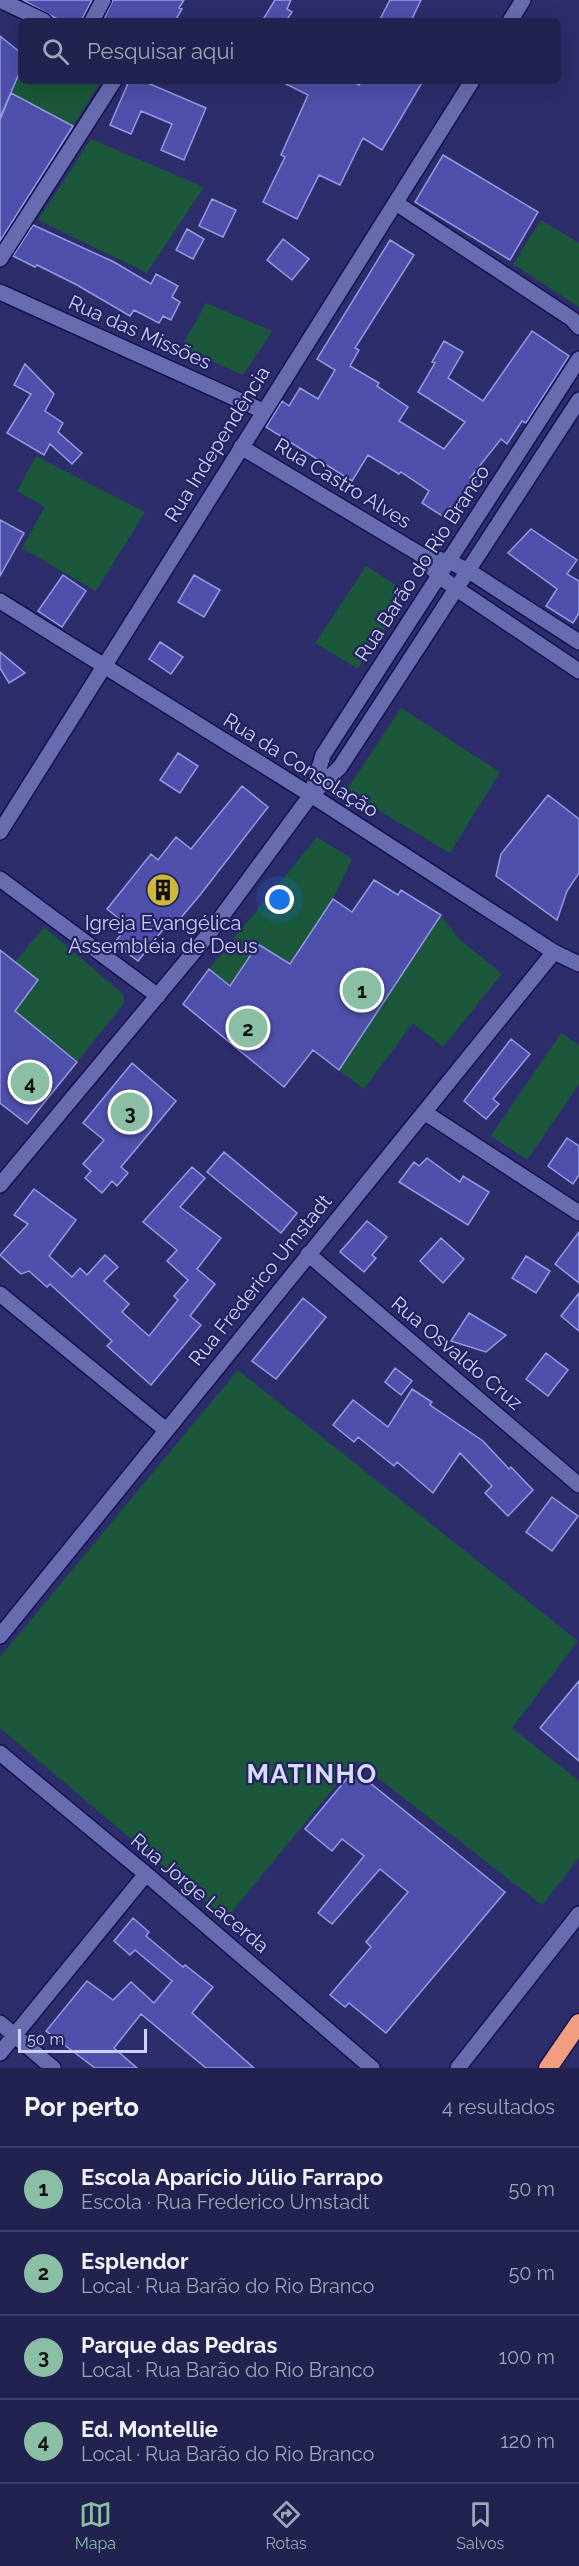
<!DOCTYPE html>
<html lang="pt">
<head>
<meta charset="utf-8">
<style>
	:root { --surface:#222251; --page:#2e2f5b; --text:#f1f3f6; --muted:#a2a4b7; --line:#3f3f68; --accent:#8abfa5 }
	body { margin:0; font-family:Raleway,sans-serif; background:var(--page); color:var(--text) }
	.scale { position:absolute; left:18px; bottom:15px; width:129px; box-sizing:border-box; padding-left:6px; border:3px solid #cad0f6; border-top:0; font-size:16px; line-height:21px; white-space:nowrap; color:#cad0f6; -webkit-text-stroke:4px #242260; paint-order:stroke }
	.you { position:absolute; left:280px; top:900px; width:21px; height:21px; margin:-15px; border:4px solid #fff; border-radius:50%; background:#1a73e8; box-shadow:0 0 0 9px #1a73e833 }
	.badge { display:grid; place-items:center; width:39px; height:39px; border-radius:50%; background:var(--accent); color:#111; font-size:20px; font-weight:700 }
	.pin { position:absolute; translate:-50% -50%; border:3px solid #fff; box-shadow:0 2px 6px #0006 }
	.list { margin:0; padding:0; list-style:none }
	h2 { display:flex; justify-content:space-between; align-items:center; height:78px; margin:0; padding:0 24px; font-size:26px }
	h2 small { font-size:20px; font-weight:400; color:var(--muted) }
	.list li { display:grid; grid-template-columns:39px 1fr auto; gap:18px; align-items:center; box-sizing:border-box; height:84px; padding:0 24px; border-top:2px solid var(--line) }
	.list b { display:block; font-size:22px; white-space:nowrap }
	.list p { margin:0; font-size:20px; white-space:nowrap; color:var(--muted) }
	.list em { font-size:20px; font-style:normal; color:var(--muted) }
	.icon { flex:none; width:33px; height:33px; fill:none; stroke:currentColor; stroke-width:2; stroke-linecap:round; stroke-linejoin:round }
	.map { position:relative; flex:none; width:579px; height:2068px; overflow:hidden }
	.search { position:absolute; background:var(--surface); box-shadow:0 6px 24px #0002; left:18px; right:18px; top:18px; height:66px; display:flex; align-items:center; gap:15px; box-sizing:border-box; padding:0 21px; border-radius:9px; color:var(--muted); font-size:22px }
	.sheet { height:414px; background:var(--surface) }
	nav { display:flex; justify-content:space-around; align-items:center; box-sizing:border-box; height:84px; border-top:2px solid var(--line); background:var(--surface); font-size:16px; color:var(--muted) }
	nav a { display:grid; justify-items:center; gap:3px }
	nav .on { color:var(--accent) }
	.map>svg:first-child { display:block }
</style>
</head>
<body>
<div class="map">
<svg width="579" height="2068" viewBox="0 0 579 2068">
	<rect width="100%" height="100%" fill="#2e2d6c"/>
	<!-- green -->
	<path fill="#1a573b" d="M 21,69 L 21,81 L 101,81 L 72,128 L 11,93 Z
		M 91,139 L 204,187 L 147,273 L 38,220 Z
		M 541,220 L 579,243 L 579,307 L 513,264 Z
		M 206,303 L 272,331 L 243,375 L 181,348 Z
		M 36,456 L 145,512 L 96,591 L 22,548 L 45,507 L 17,491 Z
		M 366,566 L 408,593 L 358,669 L 315,643 Z
		M 401,708 L 500,772 L 450,853 L 346,791 Z
		M 317,837 L 352,859 L 333,899 L 290,964 L 258,944 L 239,972 L 257,1007 L 209,969 Z
		M 441,915 L 458,938 L 502,974 L 443,1047 L 413,1023 L 364,1089 L 339,1070 Z
		M 44,927 L 123,994 L 124,1003 L 77,1062 L 15,1011 L 38,980 L 15,962 Z
		M 561,1033 L 579,1045 L 579,1084 L 527,1160 L 491,1136 Z
		M 238,1370 L 578,1641 L 512,1728 L 579,1781 L 579,1858 L 542,1905 L 356,1761 L 226,1919 L 0,1728 L 0,1657 Z"/>
	<!-- building -->
	<path fill="#4f50ab" stroke="#949ae3" stroke-width="1.5" d="M 23,0 L 92,0 L 81,21 L 61,21 Z
		M 113,0 L 184,0 L 179,8 L 182,9 L 175,21 L 103,21 Z
		M 275,0 L 291,0 L 287,9 L 292,12 L 286,21 L 262,21 Z
		M 390,0 L 421,0 L 411,21 L 379,21 Z
		M 0,36 L 21,53 L 21,69 L 0,118 Z
		M 129,81 L 143,81 L 206,108 L 184,160 L 161,150 L 172,124 L 141,111 L 131,134 L 110,125 Z
		M 280,81 L 351,81 L 359,85 L 362,81 L 423,81 L 382,150 L 363,138 L 340,185 L 319,175 L 297,219 L 263,202 L 285,157 L 281,155 L 308,95 Z
		M 11,93 L 73,126 L 0,241 L 0,120 Z
		M 443,155 L 538,212 L 510,260 L 415,202 Z
		M 212,199 L 236,210 L 223,237 L 199,226 Z
		M 33,225 L 114,262 L 151,284 L 156,274 L 178,286 L 172,297 L 180,302 L 171,320 L 163,316 L 159,323 L 134,310 L 130,316 L 77,285 L 37,265 L 35,267 L 13,256 Z
		M 187,229 L 204,239 L 193,259 L 176,250 Z
		M 283,239 L 309,259 L 292,280 L 267,260 Z
		M 390,240 L 414,255 L 355,348 L 359,350 L 350,366 L 379,383 L 377,386 L 408,407 L 399,421 L 444,449 L 465,422 L 418,392 L 435,363 L 432,362 L 444,341 L 463,352 L 448,378 L 483,401 L 532,331 L 569,356 L 526,423 L 522,421 L 507,444 L 501,439 L 470,478 L 476,481 L 457,511 L 450,507 L 444,517 L 422,503 L 429,491 L 401,472 L 399,474 L 368,455 L 352,481 L 266,427 L 282,401 L 289,406 L 300,388 L 318,399 L 335,370 L 317,359 Z
		M 25,364 L 54,394 L 45,411 L 63,423 L 58,432 L 82,453 L 72,464 L 50,444 L 44,455 L 7,433 L 31,394 L 14,385 Z
		M 0,520 L 24,533 L 0,576 Z
		M 531,529 L 577,560 L 567,574 L 579,581 L 579,613 L 573,623 L 546,606 L 557,589 L 508,553 Z
		M 63,575 L 86,591 L 62,627 L 38,611 Z
		M 194,575 L 220,590 L 204,617 L 178,602 Z
		M 160,642 L 183,657 L 171,674 L 149,659 Z
		M 0,652 L 25,673 L 9,683 L 0,668 Z
		M 178,753 L 198,766 L 180,793 L 160,780 Z
		M 242,786 L 268,807 L 200,895 L 174,926 L 169,922 L 138,961 L 114,943 L 128,926 L 107,909 L 151,854 L 158,860 L 176,837 L 191,849 Z
		M 548,795 L 579,819 L 579,873 L 567,891 L 557,920 L 496,876 L 501,854 Z
		M 374,880 L 398,895 L 401,890 L 441,915 L 339,1070 L 313,1050 L 284,1087 L 183,1004 L 209,969 L 230,986 L 258,944 L 290,964 L 333,899 L 352,912 Z
		M 0,950 L 38,980 L 15,1011 L 77,1062 L 27,1124 L 0,1103 Z
		M 511,1039 L 530,1054 L 493,1099 L 499,1104 L 486,1119 L 464,1101 Z
		M 132,1063 L 176,1101 L 121,1167 L 128,1173 L 117,1186 L 112,1181 L 102,1193 L 85,1178 L 91,1171 L 83,1164 L 104,1140 L 83,1123 Z
		M 567,1138 L 579,1146 L 579,1175 L 573,1184 L 548,1166 Z
		M 224,1152 L 297,1213 L 281,1233 L 207,1172 Z
		M 427,1158 L 460,1182 L 463,1176 L 489,1192 L 468,1225 L 399,1182 L 414,1162 L 419,1166 Z
		M 192,1167 L 205,1178 L 180,1207 L 221,1238 L 197,1269 L 215,1284 L 190,1316 L 201,1325 L 151,1385 L 107,1346 L 112,1341 L 50,1284 L 47,1287 L 29,1271 L 21,1274 L 0,1255 L 28,1224 L 14,1215 L 34,1189 L 76,1220 L 49,1256 L 72,1277 L 80,1268 L 87,1275 L 105,1255 L 118,1267 L 104,1281 L 129,1304 L 122,1312 L 149,1336 L 178,1300 L 174,1296 L 188,1280 L 167,1261 L 177,1250 L 143,1222 Z
		M 367,1221 L 387,1237 L 372,1255 L 376,1258 L 364,1272 L 340,1252 Z
		M 579,1232 L 579,1283 L 555,1264 Z
		M 441,1238 L 464,1259 L 443,1283 L 420,1261 Z
		M 526,1256 L 550,1271 L 536,1293 L 512,1278 Z
		M 579,1293 L 579,1331 L 561,1316 Z
		M 303,1298 L 326,1317 L 276,1379 L 252,1361 Z
		M 469,1313 L 506,1335 L 486,1352 L 451,1341 Z
		M 546,1353 L 568,1370 L 548,1396 L 526,1379 Z
		M 395,1368 L 412,1381 L 401,1395 L 385,1382 Z
		M 412,1389 L 432,1402 L 430,1405 L 483,1441 L 509,1469 L 511,1467 L 533,1490 L 508,1516 L 485,1493 L 492,1486 L 460,1453 L 433,1493 L 397,1462 L 394,1466 L 358,1437 L 354,1442 L 333,1425 L 353,1400 L 388,1427 Z
		M 552,1497 L 578,1516 L 552,1551 L 526,1532 Z
		M 579,1681 L 579,1761 L 540,1728 Z
		M 354,1770 L 505,1892 L 386,2033 L 349,2003 L 345,2007 L 330,1995 L 371,1947 L 366,1942 L 408,1892 L 380,1869 L 332,1924 L 318,1913 L 364,1856 L 342,1839 L 332,1851 L 305,1829 Z
		M 133,1918 L 149,1932 L 146,1936 L 183,1967 L 185,1965 L 213,1987 L 192,2013 L 254,2068 L 206,2068 L 141,2014 L 114,2048 L 137,2068 L 95,2068 L 46,2031 L 87,1981 L 113,2000 L 131,1982 L 154,2003 L 172,1981 L 135,1950 L 130,1955 L 114,1941 Z"/>
	<g fill="none" stroke-linecap="round" stroke-linejoin="round">
		<!-- minor casing -->
		<g stroke="#18114f" stroke-width="18">
			<path id="minor" d="M 0,0 L 44,21
				M 92,21 L 103,0
				M 510,21 L 523,0
				M 396,203 L 572,319 L 579,327
				M 0,259 L 114,81
				M 0,292 L 263,411
				M 241,447 L 423,556 L 448,561 L 469,571 L 579,642
				M 432,568 L 439,576 L 457,589 L 579,671
				M 0,601 L 311,795 L 554,952 L 579,964
				M 312,792 L 323,755 L 579,359
				M 0,832 L 472,81
				M 0,879 L 158,996
				M 424,1112 L 579,1213
				M 0,1185 L 208,935 L 311,795 L 340,767 L 579,400
				M 308,1254 L 579,1485
				M 0,1294 L 166,1430
				M 0,1636 L 554,952
				M 0,1753 L 146,1874 L 372,2068
				M 0,2023 L 53,2068
				M 0,2053 L 146,1874
				M 458,2068 L 579,1914"/>
		</g>
		<!-- highway casing -->
		<g stroke="#18114f" stroke-width="21">
			<path id="highway" d="M 548,2068 L 579,2023"/>
		</g>
		<!-- minor -->
		<use href="#minor" stroke="#676cb0" stroke-width="15"/>
		<!-- highway -->
		<use href="#highway" stroke="#f39d80" stroke-width="18"/>
	</g>
	<!-- icons -->
	<defs>
		<g id="building-disc" transform="scale(1.725)"><circle r="9.5" fill="#ceb837" stroke="#242260"/><path d="M-4-6H4V6H1V3H-1V6H-4ZM-2.5-4.3h1.7v1.8h-1.7ZM.8-4.3h1.7v1.8H.8ZM-2.5-1h1.7V.8h-1.7ZM.8-1h1.7V.8H.8Z" fill="#111"/></g>
	</defs>
	<g fill-rule="evenodd">
		<use href="#building-disc" x="163" y="890"/>
	</g>
	<g text-anchor="middle" dominant-baseline="central" stroke-width="4.5" stroke-linejoin="round" paint-order="stroke">
		<!-- street labels -->
		<g font-size="20" fill="#cad0f6" stroke="#242260">
			<text transform="translate(140 332) rotate(24)">Rua das Missões</text>
			<text transform="translate(217 444) rotate(-58)">Rua Independência</text>
			<text transform="translate(343 483) rotate(31)">Rua Castro Alves</text>
			<text transform="translate(422 563) rotate(-57)">Rua Barão do Rio Branco</text>
			<text transform="translate(301 765) rotate(32)">Rua da Consolação</text>
			<text transform="translate(260 1280) rotate(-51)">Rua Frederico Umstadt</text>
			<text transform="translate(457 1353) rotate(40)">Rua Osvaldo Cruz</text>
			<text transform="translate(200 1893) rotate(40)">Rua Jorge Lacerda</text>
		</g>
		<!-- poi labels -->
		<g font-size="20" fill="#cad0f6" stroke="#242260">
			<text x="163" y="923">Igreja Evangélica<tspan x="163" dy="23">Assembléia de Deus</tspan></text>
		</g>
		<!-- district labels -->
		<g font-size="26" font-weight="bold" letter-spacing="1.5" fill="#d8ddfb" stroke="#242260">
			<text x="312" y="1774">MATINHO</text>
		</g>
	</g>
</svg>
<div class="scale">50 m</div>
<div class="you"></div>
<div class="pin badge" style="left:362px;top:990px">1</div>
<div class="pin badge" style="left:248px;top:1028px">2</div>
<div class="pin badge" style="left:130px;top:1112px">3</div>
<div class="pin badge" style="left:30px;top:1082px">4</div>
<div class="search"><svg class="icon" aria-label="search" viewBox="0 0 24 24"><circle cx="10" cy="10" r="6"/><path d="M15 15l6 6"/></svg>Pesquisar aqui</div>
</div>
<section class="sheet">
<h2>Por perto<small>4 resultados</small></h2>
<ul class="list">
<li><span class="badge">1</span><div><b>Escola Aparício Júlio Farrapo</b><p>Escola · Rua Frederico Umstadt</p></div><em>50 m</em></li>
<li><span class="badge">2</span><div><b>Esplendor</b><p>Local · Rua Barão do Rio Branco</p></div><em>50 m</em></li>
<li><span class="badge">3</span><div><b>Parque das Pedras</b><p>Local · Rua Barão do Rio Branco</p></div><em>100 m</em></li>
<li><span class="badge">4</span><div><b>Ed. Montellie</b><p>Local · Rua Barão do Rio Branco</p></div><em>120 m</em></li>
</ul>
</section>
<nav>
<a class="on"><svg class="icon" aria-label="map" viewBox="0 0 24 24"><path d="M3 6l6-2 6 2 6-2v14l-6 2-6-2-6 2zM9 4v14M15 6v14"/></svg>Mapa</a>
<a><svg class="icon" aria-label="directions" viewBox="0 0 24 24"><path d="M12 3l9 9-9 9-9-9zM9 14v-3h6M13 9l2 2-2 2"/></svg>Rotas</a>
<a><svg class="icon" aria-label="saved" viewBox="0 0 24 24"><path d="M7 4h10v16l-5-4-5 4z"/></svg>Salvos</a>
</nav>
</body>
</html>
